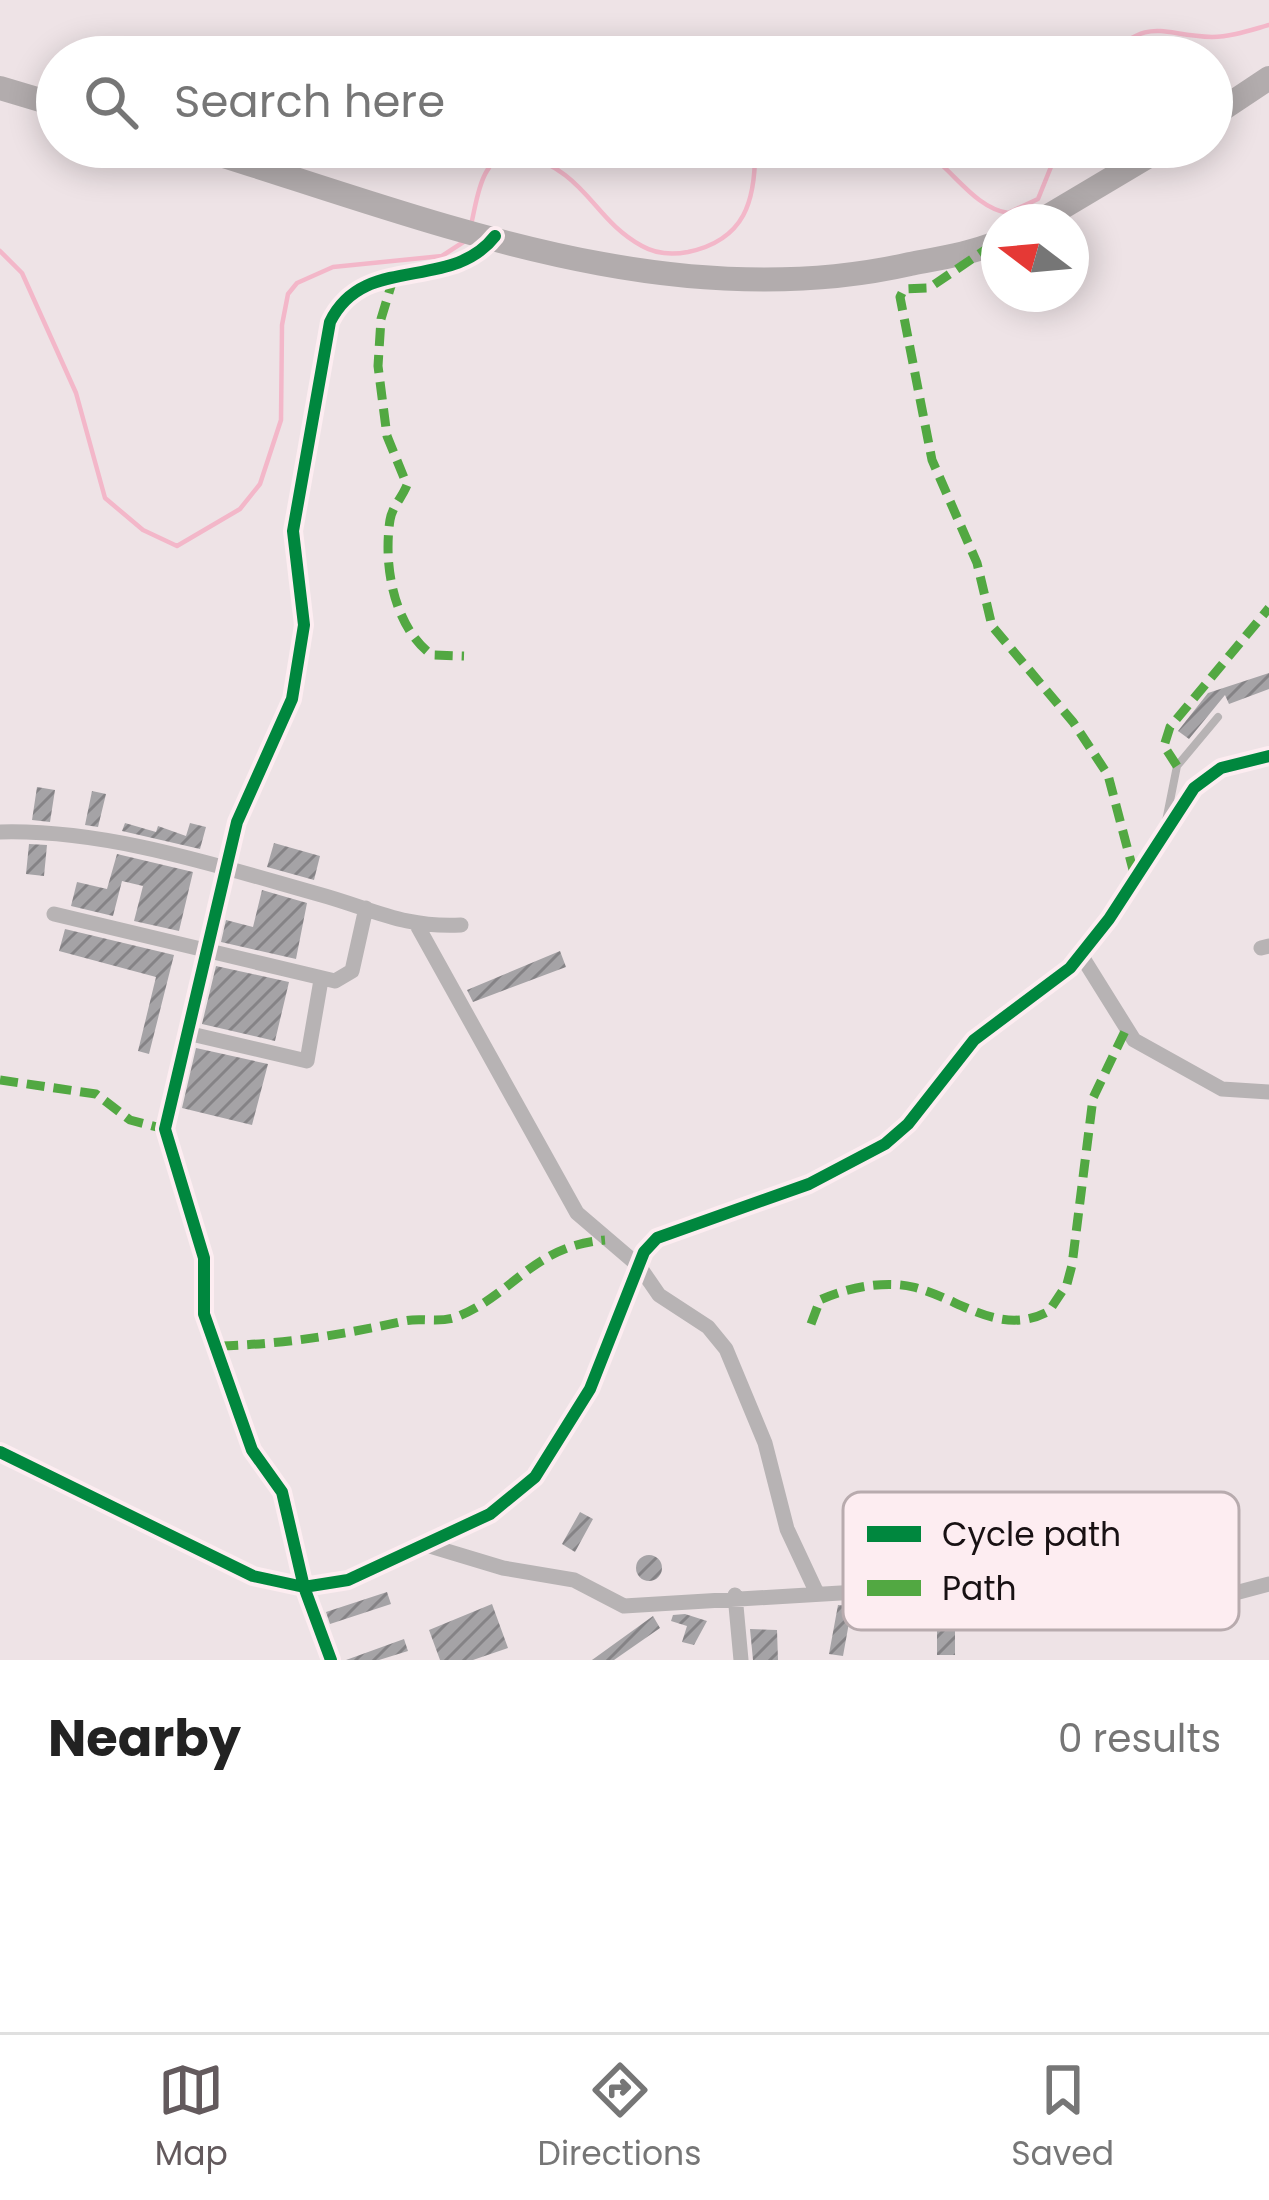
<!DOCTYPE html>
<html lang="en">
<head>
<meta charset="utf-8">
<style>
	:root { --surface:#fff; --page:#f6f6f6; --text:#222; --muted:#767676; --line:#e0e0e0; --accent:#635a5d }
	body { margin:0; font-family:Poppins,sans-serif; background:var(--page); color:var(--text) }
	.compass { position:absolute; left:981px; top:204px; width:108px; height:108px; border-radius:50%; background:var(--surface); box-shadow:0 6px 30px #0003; rotate:286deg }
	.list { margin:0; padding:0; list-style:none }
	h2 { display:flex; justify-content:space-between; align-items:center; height:156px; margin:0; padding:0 48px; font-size:51px }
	h2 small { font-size:39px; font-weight:400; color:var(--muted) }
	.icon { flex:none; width:66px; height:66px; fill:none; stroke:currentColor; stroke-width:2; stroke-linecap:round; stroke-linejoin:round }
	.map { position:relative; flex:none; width:1269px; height:1660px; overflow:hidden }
	.search { position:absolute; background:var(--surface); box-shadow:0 6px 30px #0003; left:36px; right:36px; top:36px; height:132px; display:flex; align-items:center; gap:30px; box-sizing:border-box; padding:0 42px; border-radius:66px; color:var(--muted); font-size:45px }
	.sheet { height:372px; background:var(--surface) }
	nav { display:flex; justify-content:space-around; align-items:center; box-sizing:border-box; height:168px; border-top:3px solid var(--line); background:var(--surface); font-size:33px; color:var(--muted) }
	nav a { display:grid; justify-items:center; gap:6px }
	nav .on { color:var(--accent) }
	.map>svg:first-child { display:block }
</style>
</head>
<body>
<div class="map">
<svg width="1269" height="1660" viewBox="0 0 1269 1660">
	<defs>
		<pattern id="building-hatch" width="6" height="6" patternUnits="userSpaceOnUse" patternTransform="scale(3)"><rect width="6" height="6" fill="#a5a3a6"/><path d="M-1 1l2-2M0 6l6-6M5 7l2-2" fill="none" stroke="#858386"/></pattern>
	</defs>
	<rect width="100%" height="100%" fill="#eee3e6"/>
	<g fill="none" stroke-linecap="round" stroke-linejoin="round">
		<!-- stream -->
		<path stroke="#f3b7c9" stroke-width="4.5" d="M 1106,57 C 1152,16 1159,35 1212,37 C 1231,37 1251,30 1269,25
			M 917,147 C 950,163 971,207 1008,213 L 1038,199 L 1059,147
			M 471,225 C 478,196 480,157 516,151 C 590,173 590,217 642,246 C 656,254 672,255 688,252 C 745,240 756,201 755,147
			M 0,251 L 22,273 L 76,393 L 105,498 L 143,530 L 177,546 L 240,509 L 260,484 L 281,420 L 282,325 L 288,294 L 297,283 L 333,267 L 442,256 L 465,241"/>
	</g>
	<!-- building -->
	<path fill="url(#building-hatch)" d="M 1269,673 L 1269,689 L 1229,704 L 1225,695 L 1189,739 L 1178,731 L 1208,693 Z
		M 37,787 L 55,790 L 50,822 L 32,820 Z
		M 92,791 L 106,794 L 98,827 L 85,825 Z
		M 125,823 L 156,832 L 158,826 L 186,836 L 190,823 L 206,827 L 200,849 L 122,831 Z
		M 274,843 L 320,856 L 314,880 L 267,867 Z
		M 29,844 L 47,845 L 44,876 L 26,874 Z
		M 117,854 L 193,872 L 179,931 L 134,921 L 143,886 L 122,881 L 113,916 L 71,906 L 77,882 L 107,889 Z
		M 262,890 L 307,903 L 296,959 L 221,942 L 226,920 L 253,927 Z
		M 65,929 L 174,955 L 149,1054 L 138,1051 L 156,977 L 59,951 Z
		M 560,951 L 566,967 L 473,1002 L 467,990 Z
		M 216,966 L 289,982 L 275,1041 L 202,1024 Z
		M 196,1048 L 268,1064 L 252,1125 L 182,1108 Z
		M 580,1512 L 593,1519 L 575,1552 L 562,1544 Z
		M636 1568a13 13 0 1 1 26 0a13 13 0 1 1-26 0Z
		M 387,1592 L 391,1604 L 330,1624 L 326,1612 Z
		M 492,1604 L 508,1648 L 473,1660 L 440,1660 L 429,1630 Z
		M 838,1605 L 852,1606 L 843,1656 L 829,1654 Z
		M 937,1609 L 955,1610 L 955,1655 L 937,1655 Z
		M 685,1614 L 707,1621 L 694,1645 L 682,1642 L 687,1626 L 671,1621 L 673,1615 Z
		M 653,1616 L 660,1628 L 614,1660 L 592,1660 Z
		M 750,1629 L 777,1630 L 778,1660 L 753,1660 Z
		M 404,1639 L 408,1651 L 379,1660 L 346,1660 Z"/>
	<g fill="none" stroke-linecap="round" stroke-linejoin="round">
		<!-- lane -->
		<path stroke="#b7b3b4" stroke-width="8" d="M 1166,821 L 1177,766 L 1218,717"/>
		<!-- street -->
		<path stroke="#b7b3b4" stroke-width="15" d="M 0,832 C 106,829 218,866 318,894 C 373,909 403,928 461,925
			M 54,914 L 335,981 L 352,971 L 366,908
			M 418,927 L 577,1213 L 639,1266 L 659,1295 L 708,1327 L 726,1349 L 765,1443 L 787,1529 L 816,1591
			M 1261,948 L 1269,946
			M 1081,955 L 1134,1040 L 1222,1089 L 1269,1092
			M 187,1033 L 307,1061 L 321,980
			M 0,1452 L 253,1576 L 304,1587 L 348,1580 L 490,1514 L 535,1477 L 590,1389 L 644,1252 L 657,1238 L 809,1184 L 885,1144 L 908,1124 L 974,1040 L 1070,968 L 1109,919 L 1194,788 L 1221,768 L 1269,756
			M 430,1546 L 503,1568 L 574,1580 L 624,1606 L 857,1592 L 903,1577 L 1080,1587 L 1194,1604 L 1269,1584
			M 735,1595 L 741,1660
			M 331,1660 L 304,1587 L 282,1492 L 252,1450 L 204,1314 L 204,1258 L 165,1129 L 237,822 L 292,699 L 304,625 L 293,531 L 330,322 C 364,252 451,293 495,236"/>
		<!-- primary -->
		<path stroke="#b2acad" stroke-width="24" d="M 0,88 L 57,105
			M 1212,116 L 1269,78
			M 195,147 C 426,218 667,319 910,264 C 941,258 969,254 999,242
			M 1038,222 L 1164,147"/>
		<!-- quiet -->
		<path stroke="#52a842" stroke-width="9" stroke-dasharray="18 9" stroke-linecap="butt" d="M 994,244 L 929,288 L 904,289 L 900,297 L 932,460 L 977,563 L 992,626 L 1073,722 L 1108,775 L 1136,881
			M 394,276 L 381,319 L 378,366 L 387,436 L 407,485 C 402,498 392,507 390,520 C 383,566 394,627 432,655 L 464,656
			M 1177,766 L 1164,746 L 1170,727 L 1269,608
			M 0,1080 L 96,1094 L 130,1120 L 165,1129
			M 811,1324 L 820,1300 C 846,1288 884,1280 913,1287 C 959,1298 1000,1338 1049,1311 L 1067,1284 L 1072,1265 L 1093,1098 L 1126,1029
			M 220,1346 C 284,1344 342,1335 404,1321 C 422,1317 440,1324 459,1316 C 516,1292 533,1246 605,1240"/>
		<!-- cycleway casing -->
		<g stroke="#fdedf1" stroke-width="20">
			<path id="cycleway" d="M 0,1452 L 253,1576 L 304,1587 L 348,1580 L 490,1514 L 535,1477 L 590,1389 L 644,1252 L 657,1238 L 809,1184 L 885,1144 L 908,1124 L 974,1040 L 1070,968 L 1109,919 L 1194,788 L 1221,768 L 1269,756
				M 331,1660 L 304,1587 L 282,1492 L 252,1450 L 204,1314 L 204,1258 L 165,1129 L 237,822 L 292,699 L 304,625 L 293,531 L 330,322 C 364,252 451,293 495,236"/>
		</g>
		<!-- cycleway -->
		<use href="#cycleway" stroke="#00873e" stroke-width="12"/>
	</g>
	<!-- legend -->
	<rect x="843" y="1492" width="396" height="138" rx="18" fill="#fdedf1" stroke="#b8abae" stroke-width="3"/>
	<rect x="867" y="1526" width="54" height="16" fill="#00873e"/>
	<rect x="867" y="1580" width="54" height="16" fill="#52a842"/>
	<g font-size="33" fill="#181113">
		<text x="942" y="1546">Cycle path</text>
		<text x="942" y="1600">Path</text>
	</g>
</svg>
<svg class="compass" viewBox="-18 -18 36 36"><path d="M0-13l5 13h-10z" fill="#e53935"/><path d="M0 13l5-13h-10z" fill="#767676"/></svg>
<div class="search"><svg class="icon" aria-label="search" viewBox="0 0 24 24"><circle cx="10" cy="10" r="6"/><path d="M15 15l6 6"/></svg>Search here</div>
</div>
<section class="sheet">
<h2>Nearby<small>0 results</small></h2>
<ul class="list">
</ul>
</section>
<nav>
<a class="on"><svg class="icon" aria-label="map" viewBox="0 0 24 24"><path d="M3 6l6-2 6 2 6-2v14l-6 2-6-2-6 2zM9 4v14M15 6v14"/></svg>Map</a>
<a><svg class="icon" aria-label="directions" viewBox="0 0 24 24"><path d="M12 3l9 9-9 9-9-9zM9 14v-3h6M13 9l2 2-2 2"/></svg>Directions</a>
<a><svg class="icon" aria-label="saved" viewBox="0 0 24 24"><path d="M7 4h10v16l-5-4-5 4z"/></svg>Saved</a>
</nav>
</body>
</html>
